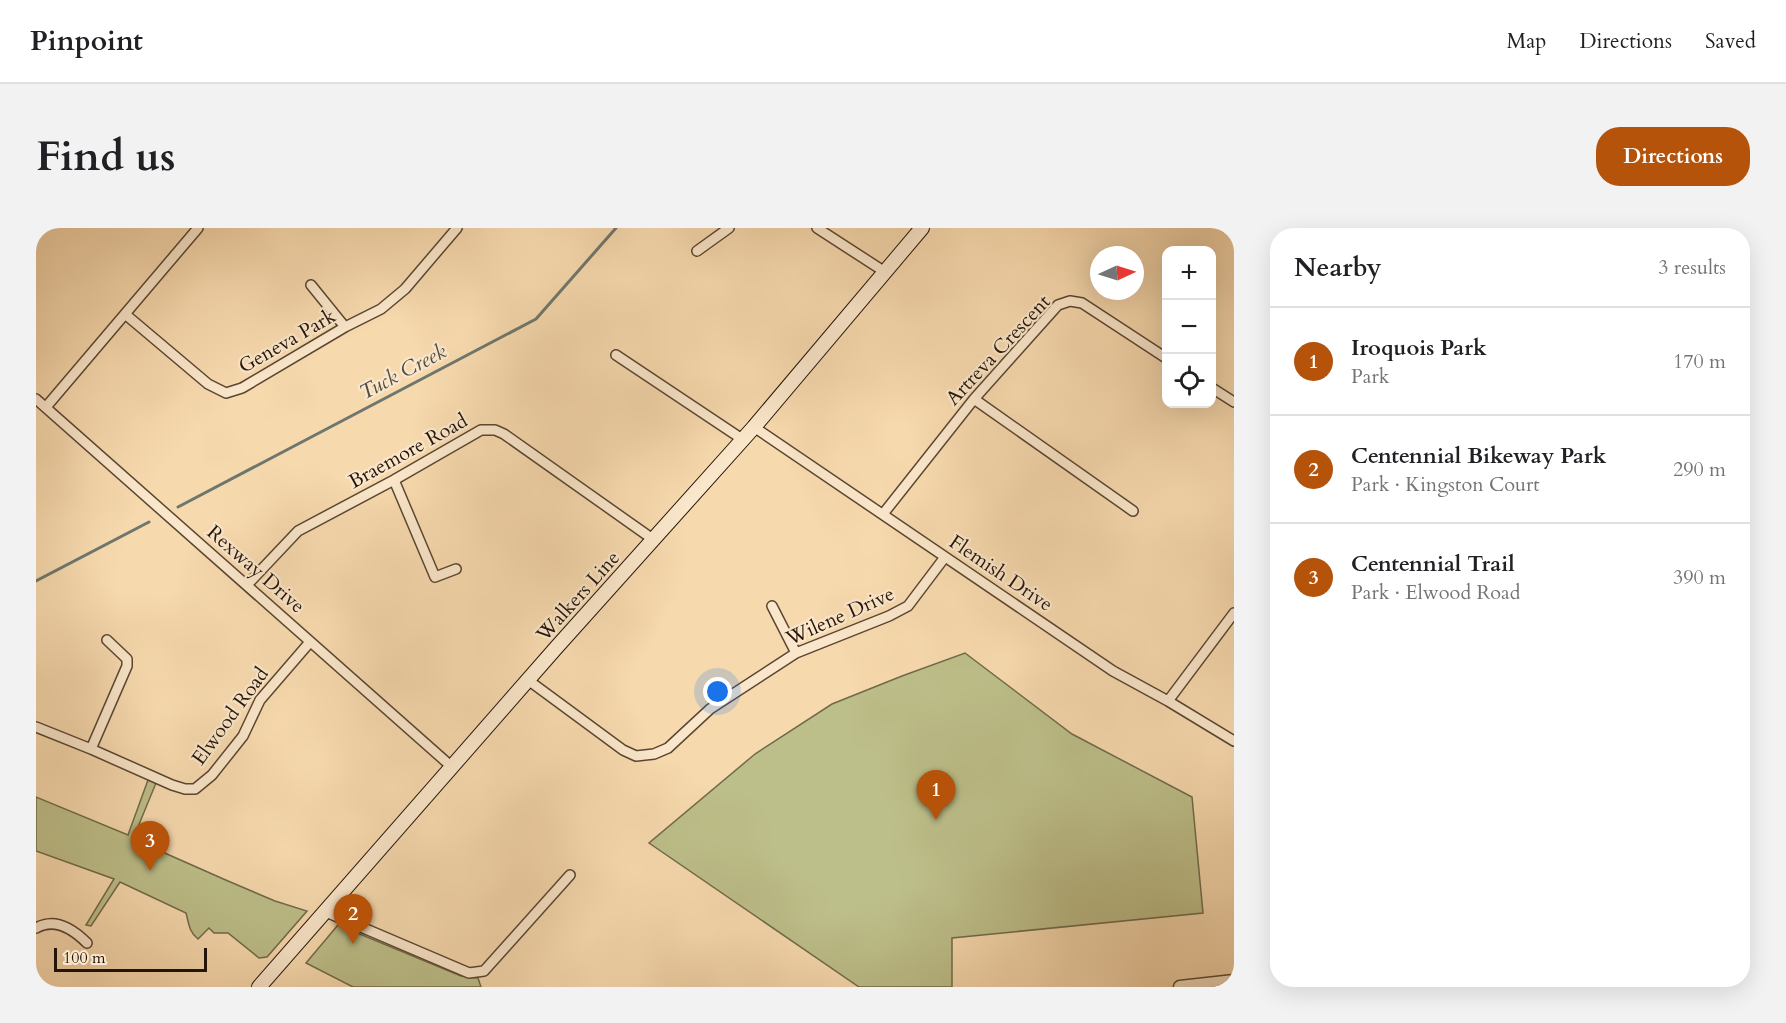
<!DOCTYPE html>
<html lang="en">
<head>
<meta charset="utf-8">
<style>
	:root { --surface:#fff; --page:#f2f2f2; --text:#202124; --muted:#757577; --line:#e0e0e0; --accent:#b45309 }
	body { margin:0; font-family:Cardo,serif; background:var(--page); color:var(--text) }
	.controls { position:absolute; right:18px; top:18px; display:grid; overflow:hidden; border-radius:12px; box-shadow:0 6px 24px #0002 }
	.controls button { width:54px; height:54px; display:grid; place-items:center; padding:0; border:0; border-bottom:2px solid var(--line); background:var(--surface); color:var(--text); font:30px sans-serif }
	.compass { position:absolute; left:1054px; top:18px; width:54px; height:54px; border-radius:50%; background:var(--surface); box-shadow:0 6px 24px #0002; rotate:86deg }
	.scale { position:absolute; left:18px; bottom:15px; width:153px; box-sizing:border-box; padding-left:6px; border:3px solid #251509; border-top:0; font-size:16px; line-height:21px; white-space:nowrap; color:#251509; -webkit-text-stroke:4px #fae6ca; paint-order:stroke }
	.you { position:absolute; left:682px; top:464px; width:21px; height:21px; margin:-15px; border:4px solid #fff; border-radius:50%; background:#1a73e8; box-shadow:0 0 0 9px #1a73e833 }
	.badge { display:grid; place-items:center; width:39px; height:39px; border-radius:50%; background:var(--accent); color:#fff; font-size:20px; font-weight:700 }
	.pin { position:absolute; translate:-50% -50px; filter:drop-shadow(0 2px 3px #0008) }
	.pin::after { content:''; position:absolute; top:32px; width:21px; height:18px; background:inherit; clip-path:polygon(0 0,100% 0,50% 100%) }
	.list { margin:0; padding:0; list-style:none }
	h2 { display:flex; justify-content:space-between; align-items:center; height:78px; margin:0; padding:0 24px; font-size:26px }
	h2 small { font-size:20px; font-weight:400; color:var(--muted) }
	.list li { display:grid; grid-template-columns:39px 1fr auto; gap:18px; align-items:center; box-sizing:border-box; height:108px; padding:0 24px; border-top:2px solid var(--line) }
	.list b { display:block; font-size:22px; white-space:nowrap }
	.list p { margin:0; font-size:20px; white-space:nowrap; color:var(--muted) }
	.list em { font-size:20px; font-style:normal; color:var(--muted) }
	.icon { flex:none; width:33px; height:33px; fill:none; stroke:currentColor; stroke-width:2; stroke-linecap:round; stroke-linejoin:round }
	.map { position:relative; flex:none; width:1198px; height:759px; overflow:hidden; border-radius:24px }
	header { display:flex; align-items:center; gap:36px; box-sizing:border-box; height:84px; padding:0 30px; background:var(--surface); border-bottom:2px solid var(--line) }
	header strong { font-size:28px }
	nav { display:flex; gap:33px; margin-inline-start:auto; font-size:21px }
	.intro { display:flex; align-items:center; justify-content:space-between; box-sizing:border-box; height:144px; padding:0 36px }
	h1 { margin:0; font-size:42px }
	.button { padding:15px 27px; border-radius:24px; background:var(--accent); color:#fff; font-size:21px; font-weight:700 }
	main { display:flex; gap:36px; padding:0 36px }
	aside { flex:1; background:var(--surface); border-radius:24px; box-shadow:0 6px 24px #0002 }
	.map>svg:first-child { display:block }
</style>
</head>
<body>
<header>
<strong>Pinpoint</strong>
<nav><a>Map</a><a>Directions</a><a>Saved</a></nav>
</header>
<div class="intro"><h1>Find us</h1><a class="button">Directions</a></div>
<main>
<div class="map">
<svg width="1198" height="759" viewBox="0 0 1198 759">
	<rect width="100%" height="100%" fill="#f7d9ae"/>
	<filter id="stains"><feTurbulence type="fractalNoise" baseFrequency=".00333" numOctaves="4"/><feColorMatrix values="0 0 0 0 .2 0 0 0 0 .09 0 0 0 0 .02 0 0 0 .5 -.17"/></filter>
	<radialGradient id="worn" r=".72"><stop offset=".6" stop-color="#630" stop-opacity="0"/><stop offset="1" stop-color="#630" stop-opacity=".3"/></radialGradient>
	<!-- green -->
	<path fill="#bdbf8a" stroke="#716a4a" stroke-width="1.5" d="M 929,425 L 1036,506 L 1156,569 L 1167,685 L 916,710 L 916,759 L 823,759 L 613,615 L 719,526 L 796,476 L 866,448 Z
		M 112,552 L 120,555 L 97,611 L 192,653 L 239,673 L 271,683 L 231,729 L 223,730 L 192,705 L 178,705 L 173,700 L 162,711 C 153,704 153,696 150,685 L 84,654 L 55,698 L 50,697 L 78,651 L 0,623 L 0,569 L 92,607 Z
		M 302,697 L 425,748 L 442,750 L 445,759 L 317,759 L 270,735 Z"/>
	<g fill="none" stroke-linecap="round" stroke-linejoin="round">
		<!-- stream -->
		<path stroke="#6e776e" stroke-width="3" d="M 142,279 L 500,91 L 580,0
			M 0,353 L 113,294"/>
		<!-- minor casing -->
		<g stroke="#5a4632" stroke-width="12">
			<path id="minor" d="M 781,0 L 849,44
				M 661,23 L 693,0
				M 275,57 L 309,99
				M 89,86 L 172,156 L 190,165 L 206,160 L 309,99 L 345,81 L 369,61 L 421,0
				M 580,127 L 706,211
				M 1176,160 L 1198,174
				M 0,171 L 416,539
				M 938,171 L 1097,283
				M 10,179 L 162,0
				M 718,199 L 1077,443 L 1132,473 L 1198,513
				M 358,252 L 399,349 L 420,341
				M 847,286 L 938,171 L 1022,77 L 1034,73 L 1046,75 L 1130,130
				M 211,357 L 262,303 L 358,252 L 445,202 L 459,202 L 468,206 L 618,312
				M 736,378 L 760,425
				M 492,452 L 587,522 L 600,528 L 618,526 L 632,520 L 674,481 L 760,425 L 853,388 L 872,378 L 909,329
				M 1132,473 L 1198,385
				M 0,499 L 55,521 L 136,557 L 149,561 L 159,561 L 176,547 L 207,508 L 224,472 L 274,414
				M 55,521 L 91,438 L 91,431 L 71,412
				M 290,684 L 433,745 L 448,743 L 534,647
				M 0,700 C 19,689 37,701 51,715"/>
		</g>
		<!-- tertiary casing -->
		<g stroke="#5a4632" stroke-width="15">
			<path id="tertiary" d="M 1144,759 L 1198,753"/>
		</g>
		<!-- secondary casing -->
		<g stroke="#251509" stroke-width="16">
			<path id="secondary" d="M 223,759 L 519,421 L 718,199 L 886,0"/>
		</g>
		<!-- minor -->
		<use href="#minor" stroke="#fae6ca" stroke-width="9"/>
		<!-- tertiary -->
		<use href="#tertiary" stroke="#fae6ca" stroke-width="12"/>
		<!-- secondary -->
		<use href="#secondary" stroke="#fae6ca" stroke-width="14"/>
	</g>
	<g text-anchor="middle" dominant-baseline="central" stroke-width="4.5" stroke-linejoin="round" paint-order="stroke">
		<!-- street labels -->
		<g font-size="20" fill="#251509" stroke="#fae6ca">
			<text transform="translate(251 113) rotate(-30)">Geneva Park</text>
			<text transform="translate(962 122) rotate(-47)">Artreva Crescent</text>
			<text transform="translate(372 223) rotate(-29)">Braemore Road</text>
			<text transform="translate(220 341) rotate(41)">Rexway Drive</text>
			<text transform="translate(965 345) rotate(34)">Flemish Drive</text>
			<text transform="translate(542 368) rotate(-48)">Walkers Line</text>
			<text transform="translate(804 388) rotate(-24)">Wilene Drive</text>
			<text transform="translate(194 488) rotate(-54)">Elwood Road</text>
		</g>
		<!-- water labels -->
		<g font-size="21" font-style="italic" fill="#4f4e44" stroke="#fae6ca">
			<text transform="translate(367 144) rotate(-28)">Tuck Creek</text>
		</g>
	</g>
	<rect width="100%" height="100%" filter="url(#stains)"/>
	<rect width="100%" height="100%" fill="url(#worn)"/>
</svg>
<div class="controls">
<button>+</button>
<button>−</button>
<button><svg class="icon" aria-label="locate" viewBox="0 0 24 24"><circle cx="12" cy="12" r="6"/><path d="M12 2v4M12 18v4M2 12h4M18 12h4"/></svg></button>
</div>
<svg class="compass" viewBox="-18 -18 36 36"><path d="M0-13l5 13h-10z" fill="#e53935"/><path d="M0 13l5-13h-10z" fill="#757577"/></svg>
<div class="scale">100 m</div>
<div class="you"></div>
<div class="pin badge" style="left:900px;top:592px">1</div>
<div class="pin badge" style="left:317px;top:716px">2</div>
<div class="pin badge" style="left:114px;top:643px">3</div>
</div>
<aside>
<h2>Nearby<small>3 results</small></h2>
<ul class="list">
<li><span class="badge">1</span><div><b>Iroquois Park</b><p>Park</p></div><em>170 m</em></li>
<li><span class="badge">2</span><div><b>Centennial Bikeway Park</b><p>Park · Kingston Court</p></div><em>290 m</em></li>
<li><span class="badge">3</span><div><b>Centennial Trail</b><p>Park · Elwood Road</p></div><em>390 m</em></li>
</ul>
</aside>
</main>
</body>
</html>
